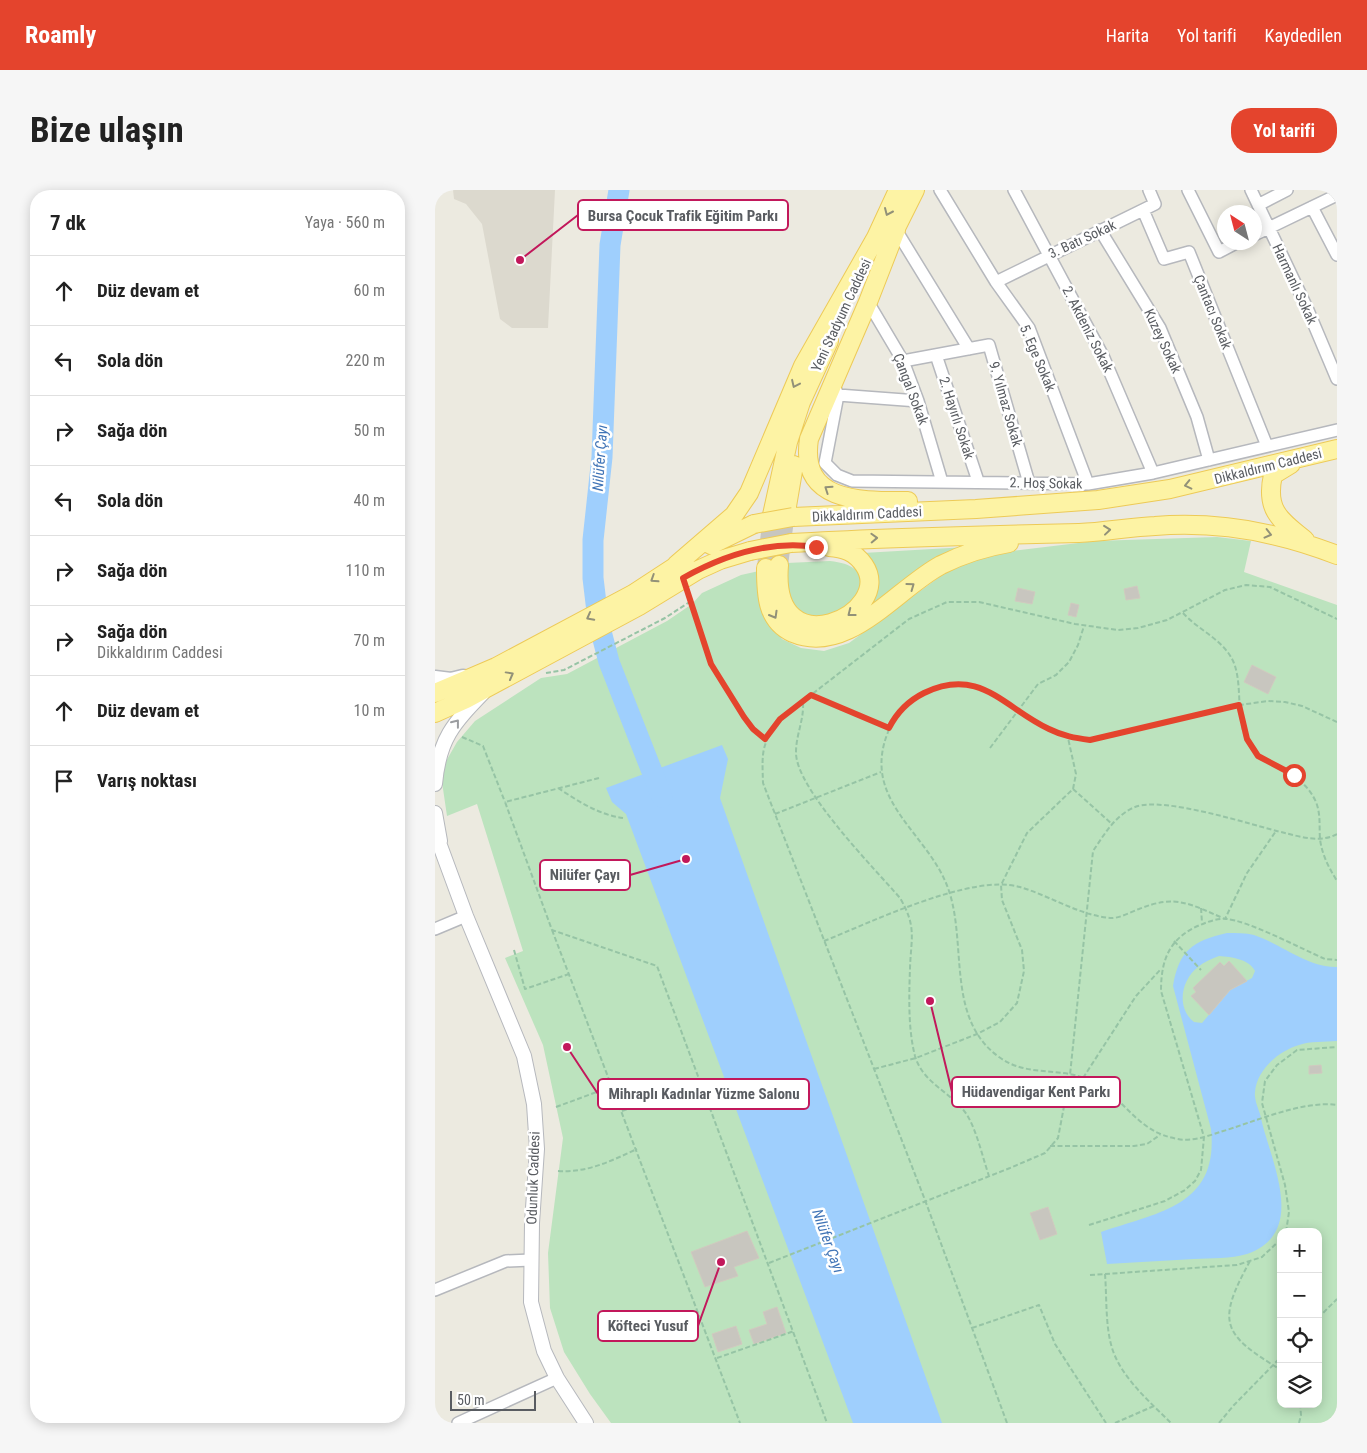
<!DOCTYPE html>
<html lang="tr">
<head>
<meta charset="utf-8">
<style>
	:root { --surface:#fff; --page:#f6f6f6; --text:#222; --muted:#767676; --line:#e0e0e0; --accent:#e4442d }
	body { margin:0; font-family:"Roboto Condensed",sans-serif; background:var(--page); color:var(--text) }
	.controls { position:absolute; right:15px; bottom:15px; display:grid; overflow:hidden; border-radius:10px; box-shadow:0 2px 12px #0003 }
	.controls button { width:45px; height:45px; display:grid; place-items:center; padding:0; border:0; border-bottom:1px solid var(--line); background:var(--surface); color:var(--text); font:25px sans-serif }
	.compass { position:absolute; left:782px; top:15px; width:45px; height:45px; border-radius:50%; background:var(--surface); box-shadow:0 2px 12px #0003; rotate:324deg }
	.scale { position:absolute; left:15px; bottom:12px; width:86px; box-sizing:border-box; padding-left:5px; border:2px solid #595c61; border-top:0; font-size:14px; line-height:18px; white-space:nowrap; color:#595c61; -webkit-text-stroke:4px #fff; paint-order:stroke }
	.stop { position:absolute; width:15px; height:15px; margin:-11px; border:4px solid #e4442d; border-radius:50%; background:#fff }
	.stop.end { background:#e4442d; border-color:#fff; box-shadow:0 1px 5px #0008 }
	.list { margin:0; padding:0; list-style:none }
	h2 { display:flex; justify-content:space-between; align-items:center; height:65px; margin:0; padding:0 20px; font-size:21px }
	h2 small { font-size:16px; font-weight:400; color:var(--muted) }
	.list li { display:grid; grid-template-columns:32px 1fr auto; gap:15px; align-items:center; box-sizing:border-box; height:70px; padding:0 20px; border-top:1px solid var(--line) }
	.list b { display:block; font-size:19px; white-space:nowrap }
	.list p { margin:0; font-size:16px; white-space:nowrap; color:var(--muted) }
	.list em { font-size:16px; font-style:normal; color:var(--muted) }
	.icon { flex:none; width:28px; height:28px; fill:none; stroke:currentColor; stroke-width:2; stroke-linecap:round; stroke-linejoin:round }
	.map { position:relative; flex:none; width:902px; height:1233px; overflow:hidden; border-radius:20px }
	header { display:flex; align-items:center; gap:30px; box-sizing:border-box; height:70px; padding:0 25px; background:var(--accent); color:#fff }
	header strong { font-size:24px }
	nav { display:flex; gap:28px; margin-inline-start:auto; font-size:18px }
	.intro { display:flex; align-items:center; justify-content:space-between; box-sizing:border-box; height:120px; padding:0 30px }
	h1 { margin:0; font-size:35px }
	.button { padding:12px 22px; border-radius:20px; background:var(--accent); color:#fff; font-size:18px; font-weight:700 }
	main { display:flex; gap:30px; padding:0 30px }
	aside { flex:1; background:var(--surface); border-radius:20px; box-shadow:0 2px 12px #0003 }
	.map>svg:first-child { display:block }
</style>
</head>
<body>
<header>
<strong>Roamly</strong>
<nav><a>Harita</a><a>Yol tarifi</a><a>Kaydedilen</a></nav>
</header>
<div class="intro"><h1>Bize ulaşın</h1><a class="button">Yol tarifi</a></div>
<main>
<aside>
<h2>7 dk<small>Yaya · 560 m</small></h2>
<ul class="list">
<li><svg class="icon" aria-label="ahead" viewBox="0 0 24 24"><path d="M12 20V5M6 11l6-6 6 6"/></svg><div><b>Düz devam et</b></div><em>60 m</em></li>
<li><svg class="icon" aria-label="left" viewBox="0 0 24 24"><path d="M17 20v-9H6M10 6l-5 5 5 5"/></svg><div><b>Sola dön</b></div><em>220 m</em></li>
<li><svg class="icon" aria-label="right" viewBox="0 0 24 24"><path d="M7 20v-9h11M14 6l5 5-5 5"/></svg><div><b>Sağa dön</b></div><em>50 m</em></li>
<li><svg class="icon" aria-label="left" viewBox="0 0 24 24"><path d="M17 20v-9H6M10 6l-5 5 5 5"/></svg><div><b>Sola dön</b></div><em>40 m</em></li>
<li><svg class="icon" aria-label="right" viewBox="0 0 24 24"><path d="M7 20v-9h11M14 6l5 5-5 5"/></svg><div><b>Sağa dön</b></div><em>110 m</em></li>
<li><svg class="icon" aria-label="right" viewBox="0 0 24 24"><path d="M7 20v-9h11M14 6l5 5-5 5"/></svg><div><b>Sağa dön</b><p>Dikkaldırım Caddesi</p></div><em>70 m</em></li>
<li><svg class="icon" aria-label="ahead" viewBox="0 0 24 24"><path d="M12 20V5M6 11l6-6 6 6"/></svg><div><b>Düz devam et</b></div><em>10 m</em></li>
<li><svg class="icon" aria-label="arrive" viewBox="0 0 24 24"><path d="M6 21V4h12l-3 4 3 4H6"/></svg><div><b>Varış noktası</b></div></li>
</ul>
</aside>
<div class="map">
<svg width="902" height="1233" viewBox="0 0 902 1233">
	<rect width="100%" height="100%" fill="#eceae0"/>
	<!-- education -->
	<path fill="#dcd9ce" d="M 18,0 L 120,0 L 113,138 L 77,138 L 65,129 L 47,34 L 31,14 L 19,9 Z"/>
	<!-- green -->
	<path fill="#bce3be" fill-rule="evenodd" d="M 782,347 L 816,351 L 809,382 L 902,415 L 902,1233 L 176,1233 L 155,1204 L 129,1162 L 115,1118 L 113,1063 L 128,948 L 108,855 L 70,768 L 88,761 L 42,614 L 12,626 L 7,592 L 10,573 L 22,552 L 40,531 L 106,488 L 132,484 L 232,431 L 257,414 L 267,403 L 306,385 L 324,381 L 326,419 L 347,449 L 366,458 L 389,461 L 414,453 L 518,377 L 543,365 L 660,351 ZM 846,1042 L 883,1042 L 883,1214 L 846,1214 Z
		M 532,357 L 428,424 L 428,363 Z
		M 395,371 C 461,378 405,435 379,429 C 375,428 371,426 368,424 C 360,421 354,413 352,404 C 350,395 352,383 352,373 Z"/>
	<!-- water -->
	<path fill="#9fcffd" fill-rule="evenodd" d="M 287,555 L 293,569 L 285,608 L 507,1233 L 418,1233 L 191,624 L 177,612 L 171,598 Z
		M 792,743 C 801,743 811,743 819,745 C 846,754 873,778 902,777 L 902,851 C 890,852 875,851 864,855 C 844,861 822,879 820,902 C 819,909 823,918 825,924 C 834,969 875,1042 812,1064 C 796,1069 776,1068 759,1069 C 730,1071 701,1072 672,1074 L 666,1042 C 724,1022 784,1016 776,939 L 738,796 C 744,760 758,751 792,743 ZM 784,766 C 797,767 814,769 820,781 L 817,788 L 795,800 L 767,833 L 759,832 C 741,818 746,790 763,777 C 769,772 776,769 784,766 Z"/>
	<g fill="none" stroke-linecap="round" stroke-linejoin="round">
		<!-- river -->
		<path stroke="#9fcffd" stroke-width="21" d="M 184,0 L 175,55 L 167,267 L 158,350 L 158,388 L 163,430 L 174,472 L 227,607"/>
	</g>
	<!-- building -->
	<path fill="#c8c6bf" stroke="#d0cbbf" d="M 702,396 L 705,408 L 691,410 L 689,399 Z
		M 583,398 L 600,402 L 597,414 L 580,411 Z
		M 636,413 L 644,415 L 641,427 L 633,425 Z
		M 817,475 L 841,487 L 833,504 L 809,492 Z
		M 794,771 L 812,791 L 795,800 L 774,825 L 756,806 L 761,802 L 758,798 L 785,772 L 789,776 Z
		M 886,875 L 887,883 L 874,884 L 874,876 Z
		M 613,1017 L 622,1044 L 605,1050 L 595,1023 Z
		M 312,1041 L 324,1068 L 299,1077 L 303,1086 L 270,1097 L 256,1062 Z
		M 342,1117 L 351,1143 L 319,1154 L 314,1140 L 332,1134 L 328,1122 Z
		M 301,1136 L 307,1154 L 283,1162 L 277,1144 Z"/>
	<g fill="none" stroke-linecap="round" stroke-linejoin="round">
		<!-- primary-tunnel -->
		<path stroke="#c7c6c0" stroke-width="18" stroke-dasharray="18 9" stroke-linecap="butt" d="M 344,375 L 351,322
			M 331,378 L 337,325"/>
		<!-- minor casing -->
		<g stroke="#b6b8bd" stroke-width="14">
			<path id="minor" d="M 505,0 L 561,92 L 594,138 L 653,294
				M 579,0 L 668,166 L 718,283
				M 753,0 L 784,62 L 803,52
				M 816,0 L 872,118 L 902,189
				M 823,15 L 852,0
				M 877,17 L 902,65
				M 708,20 L 729,69 L 754,62 L 832,256
				M 461,40 L 534,159
				M 665,40 L 725,138 L 762,227 L 774,270
				M 819,45 L 902,5
				M 561,92 L 720,14 L 714,0
				M 433,112 L 468,171 L 483,211 L 507,292
				M 501,165 L 543,291
				M 468,171 L 554,155 L 594,293
				M 400,198 L 403,205 L 483,211
				M 403,205 L 390,273 L 402,285 L 417,291 L 653,294 L 718,283 L 902,240
				M 0,739 L 31,726
				M 0,1100 L 71,1071 L 96,1070
				M 23,1233 L 122,1188"/>
		</g>
		<!-- tertiary casing -->
		<g stroke="#b6b8bd" stroke-width="16">
			<path id="tertiary" d="M 0,594 C 4,549 18,534 48,503
				M 0,623 L 5,651
				M 0,642 L 31,726 L 89,866 L 99,914 L 102,959 L 97,1033 L 96,1112 L 109,1161 L 122,1188 L 151,1233"/>
		</g>
		<!-- secondary casing -->
		<g stroke="#b6b9bf" stroke-width="19">
			<path id="secondary" d="M 0,489 L 16,491 L 28,488"/>
		</g>
		<!-- primary casing -->
		<g stroke="#edca57" stroke-width="20">
			<path id="primary" d="M 461,40 L 433,112 L 374,249 C 364,314 428,311 473,311
				M 455,50 L 480,0
				M 438,54 L 463,0
				M 856,274 L 838,285 C 830,320 845,330 870,350
				M 351,322 L 359,275
				M 337,325 L 353,252 L 366,212 L 394,151
				M 358,327 L 541,319 L 663,310 L 735,299 L 902,259
				M 356,353 C 452,347 548,345 644,343 C 670,342 695,337 720,336 C 783,331 843,342 902,365
				M 276,355 L 319,334
				M 241,375 L 299,325 L 314,303 L 368,176 L 443,44
				M 344,375 C 335,482 462,423 429,375 C 420,362 409,358 394,357
				M 331,378 C 331,403 331,431 358,443 C 413,466 461,399 506,375 C 528,364 550,357 574,353
				M 0,503 L 61,477 L 198,404 L 250,370
				M 0,523 L 31,509 L 204,416 L 263,380 L 285,370 L 315,361"/>
		</g>
		<!-- path -->
		<path stroke="#96c4a5" stroke-width="2" stroke-dasharray="5 2.5" stroke-linecap="butt" d="M 253,403 L 276,474 L 309,527 L 330,549
			M 748,423 C 764,441 792,451 800,476 C 809,505 797,542 823,566 C 827,569 832,571 837,573 C 855,583 872,592 881,612 C 886,625 884,636 885,649 C 887,665 894,678 902,691
			M 111,483 L 129,480 L 230,428 L 256,411
			M 376,505 L 454,538
			M 368,513 C 369,530 361,545 361,562 C 360,598 440,679 465,708 C 482,737 476,748 475,778 C 474,806 473,839 480,866 C 488,894 517,902 532,925 C 542,941 548,969 554,986
			M 902,532 L 867,516 L 850,512 L 833,511 L 805,515 L 655,550 C 640,548 627,546 613,539 C 573,519 547,479 496,500 C 475,508 461,522 453,542 C 425,612 495,643 514,701 C 532,755 511,829 564,867 C 591,887 623,877 652,889 C 688,903 699,942 743,949 C 756,952 773,946 785,942 C 819,932 868,910 902,915
			M 27,547 L 48,556 L 70,612
			M 555,558 L 603,494 L 621,485 L 634,472 L 643,455 L 649,436
			M 164,588 L 70,612 L 117,740 L 222,776 L 392,1233
			M 123,598 C 143,611 164,625 188,628
			M 638,599 L 677,634
			M 340,624 L 446,582
			M 766,718 L 767,733
			M 117,740 L 305,1233
			M 389,751 C 437,732 537,683 585,697 C 615,706 644,725 675,728 C 683,729 696,722 704,719 C 741,704 755,714 790,729 L 812,683 L 841,641
			M 739,751 L 766,780
			M 79,760 L 90,799 L 134,784
			M 439,879 L 481,868 L 542,844 L 565,832 L 582,813 L 589,781 L 587,760 L 567,710 L 566,695 L 592,643 L 638,599 L 641,584 L 633,548
			M 648,888 L 701,806 L 725,780
			M 121,917 L 178,896
			M 187,921 L 265,893
			M 615,956 L 699,956 L 712,954 L 725,945
			M 123,981 C 152,983 176,971 202,959
			M 654,1035 L 730,1011 L 750,1000 L 760,991 L 766,980 L 769,947 L 726,801 C 726,770 734,748 765,735 C 772,732 783,728 791,729 C 812,730 867,759 890,769 L 902,770
			M 851,1042 L 854,1022 L 850,995 L 827,913 L 830,891 L 842,875 L 862,860 L 902,857
			M 815,1071 C 781,1133 787,1144 846,1180
			M 334,1073 L 575,978 L 610,963 L 623,948 L 635,885 L 658,661 C 669,645 680,625 700,617 C 730,606 816,635 850,643 C 866,647 886,653 902,644
			M 670,1084 C 672,1109 670,1138 678,1161 C 688,1189 715,1212 736,1233
			M 655,1085 L 802,1075 L 827,1067 L 846,1049
			M 883,1128 L 902,1109
			M 537,1138 L 604,1115 L 620,1154 L 671,1233
			M 282,1168 L 359,1141
			M 572,1233 L 490,1010 L 328,593 C 327,561 326,555 345,529 L 474,429 L 512,412 L 544,412 L 640,434 L 683,440 L 703,438 L 732,430 L 790,400 L 811,395 L 835,397 L 902,429
			M 680,1233 L 719,1216
			M 784,1233 L 799,1215 L 846,1167
			M 864,1233 L 866,1225 L 865,1214"/>
		<!-- minor -->
		<use href="#minor" stroke="#fff" stroke-width="11"/>
		<!-- tertiary -->
		<use href="#tertiary" stroke="#fff" stroke-width="14"/>
		<!-- secondary -->
		<use href="#secondary" stroke="#fff" stroke-width="16"/>
		<!-- primary -->
		<use href="#primary" stroke="#fdf3a4" stroke-width="18"/>
		<!-- primary-bridge casing -->
		<g stroke="#edca57" stroke-width="20" stroke-linecap="butt">
			<path id="primary-bridge" d="M 319,334 L 358,327
				M 315,361 L 356,353"/>
		</g>
		<!-- primary-bridge -->
		<use href="#primary-bridge" stroke="#fdf3a4" stroke-width="18"/>
	</g>
	<!-- one-way arrows -->
	<defs><path id="oneway-chevron" d="M-2-3.5L2.5 0L-2 3.5" fill="none" stroke-width="1.6" stroke-linecap="round" stroke-linejoin="round" transform="scale(1.25)"/></defs>
	<g stroke="#929178">
		<use href="#oneway-chevron" transform="translate(453 22) rotate(114)"/>
		<use href="#oneway-chevron" transform="translate(360 194) rotate(115)"/>
		<use href="#oneway-chevron" transform="translate(753 295) rotate(167)"/>
		<use href="#oneway-chevron" transform="translate(393 299) rotate(-146)"/>
		<use href="#oneway-chevron" transform="translate(672 340) rotate(-6)"/>
		<use href="#oneway-chevron" transform="translate(833 344) rotate(14)"/>
		<use href="#oneway-chevron" transform="translate(439 348) rotate(-2)"/>
		<use href="#oneway-chevron" transform="translate(219 389) rotate(147)"/>
		<use href="#oneway-chevron" transform="translate(476 396) rotate(-36)"/>
		<use href="#oneway-chevron" transform="translate(416 423) rotate(142)"/>
		<use href="#oneway-chevron" transform="translate(339 425) rotate(60)"/>
		<use href="#oneway-chevron" transform="translate(155 427) rotate(152)"/>
		<use href="#oneway-chevron" transform="translate(75 485) rotate(-29)"/>
	</g>
	<use stroke="#9b9da0" href="#oneway-chevron" transform="translate(21 533) rotate(-52)"/>
	<g fill="none" stroke-linecap="round" stroke-linejoin="round">
		<!-- route -->
		<path stroke="#e4442d" stroke-width="6" d="M 381,357 C 334,350 289,365 248,388 L 276,474 L 309,527 L 318,539 L 330,549 L 345,529 L 376,505 L 454,538 C 462,522 473,511 489,503 C 545,476 569,518 614,539 C 628,546 640,548 655,550 L 804,515 L 812,549 L 823,566 L 859,585"/>
	</g>
	<g text-anchor="middle" dominant-baseline="central" stroke-width="5" stroke-linejoin="round" paint-order="stroke">
		<!-- street labels -->
		<g font-size="14" fill="#595c61" stroke="#fff">
			<text transform="translate(647 49) rotate(-25)">3. Batı Sokak</text>
			<text transform="translate(860 94) rotate(65)">Harmanlı Sokak</text>
			<text transform="translate(778 122) rotate(68)">Çantacı Sokak</text>
			<text transform="translate(406 125) rotate(-65)">Yeni Stadyum Caddesi</text>
			<text transform="translate(653 139) rotate(63)">2. Akdeniz Sokak</text>
			<text transform="translate(728 151) rotate(65)">Kuzey Sokak</text>
			<text transform="translate(603 168) rotate(67)">5. Ege Sokak</text>
			<text transform="translate(476 199) rotate(69)">Çangal Sokak</text>
			<text transform="translate(571 214) rotate(74)">9. Yılmaz Sokak</text>
			<text transform="translate(522 228) rotate(72)">2. Hayırlı Sokak</text>
			<text transform="translate(833 276) rotate(-14)">Dikkaldırım Caddesi</text>
			<text transform="translate(611 293) rotate(1)">2. Hoş Sokak</text>
			<text transform="translate(432 324) rotate(-3)">Dikkaldırım Caddesi</text>
			<text transform="translate(98 988) rotate(-88)">Odunluk Caddesi</text>
		</g>
		<!-- water labels -->
		<g font-size="15" font-style="italic" fill="#4074b6" stroke="#fff">
			<text transform="translate(165 268) rotate(-86)">Nilüfer Çayı</text>
			<text transform="translate(393 1051) rotate(70)">Nilüfer Çayı</text>
		</g>
	</g>
	<!-- callouts -->
	<path fill="none" stroke="#c2185b" stroke-width="2" d="M85 70L143 25M251 669L195 685M495 811L517 902M132 857L163 904M286 1072L263 1136"/>
	<g fill="#c2185b" stroke="#fff" stroke-width="2">
		<circle cx="85" cy="70" r="5"/>
		<circle cx="251" cy="669" r="5"/>
		<circle cx="495" cy="811" r="5"/>
		<circle cx="132" cy="857" r="5"/>
		<circle cx="286" cy="1072" r="5"/>
	</g>
	<g fill="#fff" stroke="#c2185b" stroke-width="2">
		<rect x="143" y="10" width="210" height="30" rx="5"/>
		<rect x="105" y="670" width="90" height="30" rx="5"/>
		<rect x="517" y="887" width="168" height="30" rx="5"/>
		<rect x="163" y="889" width="211" height="30" rx="5"/>
		<rect x="163" y="1121" width="100" height="30" rx="5"/>
	</g>
	<g font-size="15" text-anchor="middle" font-weight="bold" fill="#595c61">
		<text x="248" y="31">Bursa Çocuk Trafik Eğitim Parkı</text>
		<text x="150" y="690">Nilüfer Çayı</text>
		<text x="601" y="907">Hüdavendigar Kent Parkı</text>
		<text x="269" y="909">Mihraplı Kadınlar Yüzme Salonu</text>
		<text x="213" y="1141">Köfteci Yusuf</text>
	</g>
</svg>
<div class="controls">
<button>+</button>
<button>−</button>
<button><svg class="icon" aria-label="locate" viewBox="0 0 24 24"><circle cx="12" cy="12" r="6"/><path d="M12 2v4M12 18v4M2 12h4M18 12h4"/></svg></button>
<button><svg class="icon" aria-label="layers" viewBox="0 0 24 24"><path d="M12 4l9 5-9 5-9-5zM3 14l9 5 9-5"/></svg></button>
</div>
<svg class="compass" viewBox="-18 -18 36 36"><path d="M0-13l5 13h-10z" fill="#e53935"/><path d="M0 13l5-13h-10z" fill="#767676"/></svg>
<div class="scale">50 m</div>
<div class="stop" style="left:859px;top:585px"></div>
<div class="stop end" style="left:381px;top:357px"></div>
</div>
</main>
</body>
</html>
